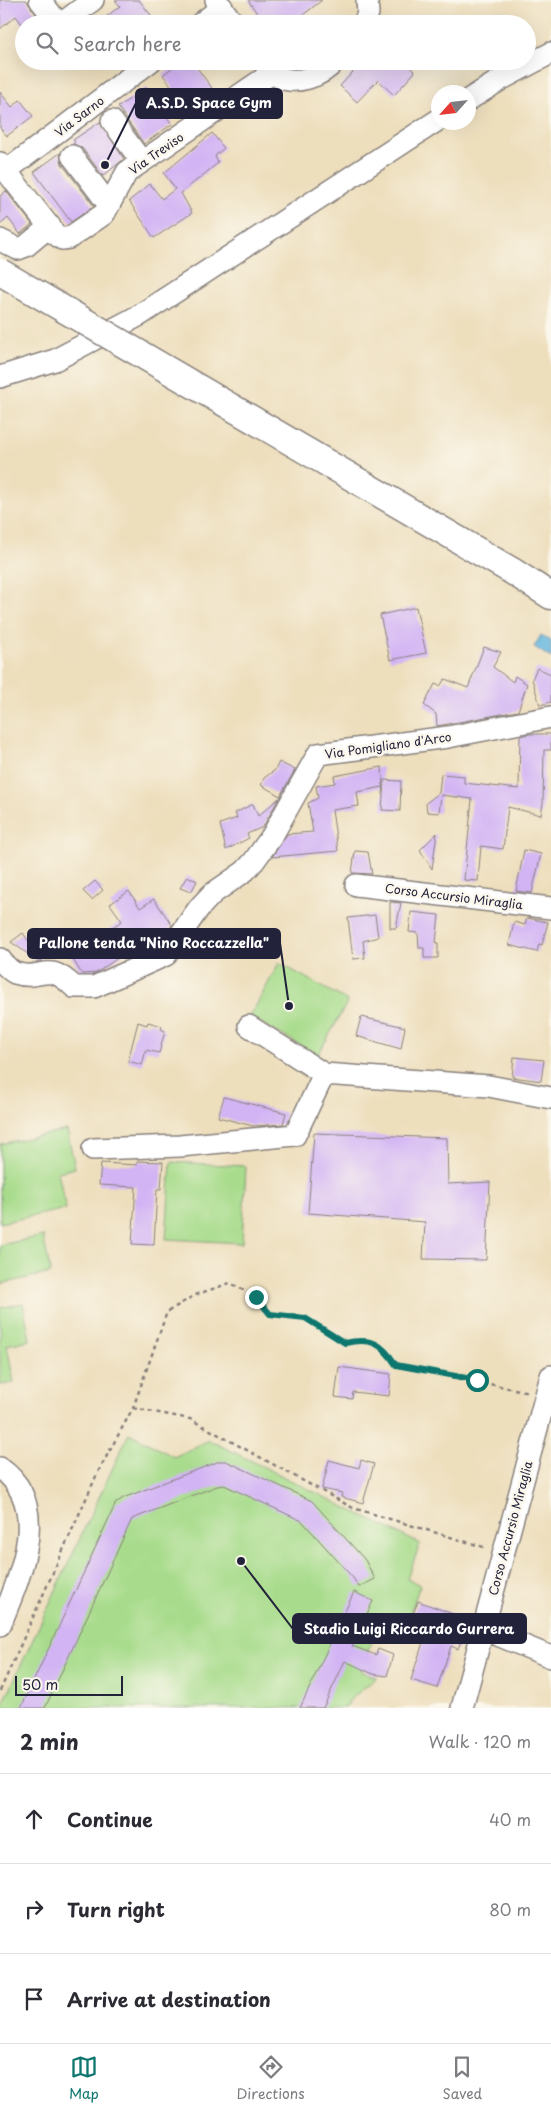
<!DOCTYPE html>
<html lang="en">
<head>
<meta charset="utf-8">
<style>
	:root { --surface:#fff; --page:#f2f2f3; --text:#2b2b33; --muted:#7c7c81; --line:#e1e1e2; --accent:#0f766e }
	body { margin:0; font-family:"Playpen Sans",sans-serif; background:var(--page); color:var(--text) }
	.compass { position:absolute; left:431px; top:85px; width:45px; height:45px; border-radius:50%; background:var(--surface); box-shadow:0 5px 20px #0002; rotate:243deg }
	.scale { position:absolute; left:15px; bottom:12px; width:108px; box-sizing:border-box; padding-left:5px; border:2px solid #22223b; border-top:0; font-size:14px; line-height:18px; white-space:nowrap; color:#22223b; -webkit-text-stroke:4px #fbf7ec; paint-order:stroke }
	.stop { position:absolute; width:15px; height:15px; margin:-11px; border:4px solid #0f766e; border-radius:50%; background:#fff }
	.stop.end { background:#0f766e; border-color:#fff; box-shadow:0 1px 5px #0008 }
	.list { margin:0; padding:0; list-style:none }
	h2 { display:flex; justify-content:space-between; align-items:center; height:65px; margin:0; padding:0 20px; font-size:21px }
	h2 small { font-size:16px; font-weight:400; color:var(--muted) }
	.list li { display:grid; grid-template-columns:32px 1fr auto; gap:15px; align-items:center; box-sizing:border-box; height:90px; padding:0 20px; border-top:1px solid var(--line) }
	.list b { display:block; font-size:19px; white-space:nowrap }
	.list em { font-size:16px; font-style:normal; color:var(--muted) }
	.icon { flex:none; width:28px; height:28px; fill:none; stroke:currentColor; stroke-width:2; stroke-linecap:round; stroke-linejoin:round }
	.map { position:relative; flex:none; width:551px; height:1708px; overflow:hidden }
	.search { position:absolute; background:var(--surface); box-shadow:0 5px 20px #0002; left:15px; right:15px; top:15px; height:55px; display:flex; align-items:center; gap:12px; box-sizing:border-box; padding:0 18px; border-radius:28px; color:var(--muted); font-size:19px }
	.sheet { height:335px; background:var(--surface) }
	nav { display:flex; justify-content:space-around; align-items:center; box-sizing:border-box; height:70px; border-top:1px solid var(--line); background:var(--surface); font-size:14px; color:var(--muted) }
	nav a { display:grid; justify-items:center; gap:2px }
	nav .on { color:var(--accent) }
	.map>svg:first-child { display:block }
</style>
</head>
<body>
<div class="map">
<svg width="551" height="1708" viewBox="0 0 551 1708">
	<rect width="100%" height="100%" fill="#fbf7ec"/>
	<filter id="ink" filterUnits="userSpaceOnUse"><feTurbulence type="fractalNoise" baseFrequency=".02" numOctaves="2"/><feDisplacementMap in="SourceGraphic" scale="10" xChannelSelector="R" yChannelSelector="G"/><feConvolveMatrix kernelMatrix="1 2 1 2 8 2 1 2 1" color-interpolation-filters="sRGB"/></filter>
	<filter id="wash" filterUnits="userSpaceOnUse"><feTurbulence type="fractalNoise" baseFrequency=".0096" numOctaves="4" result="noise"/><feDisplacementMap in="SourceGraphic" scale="20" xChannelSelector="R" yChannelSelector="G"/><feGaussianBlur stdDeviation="1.12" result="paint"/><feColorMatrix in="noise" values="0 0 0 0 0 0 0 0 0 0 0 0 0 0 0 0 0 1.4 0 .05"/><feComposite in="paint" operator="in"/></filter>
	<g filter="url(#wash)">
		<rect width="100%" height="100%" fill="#eddebc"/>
		<!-- green -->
		<path fill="#a8dc8c" stroke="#657f64" d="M 279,963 L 348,1001 L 318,1055 L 250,1017 Z
			M 67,1130 L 75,1168 L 58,1172 L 66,1209 L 0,1223 L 0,1144 Z
			M 171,1162 L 246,1166 L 242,1243 L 166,1239 Z
			M 43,1236 L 51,1273 L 0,1284 L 0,1245 Z
			M 23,1303 L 30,1340 L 7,1345 L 14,1383 L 0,1385 L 0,1308 Z
			M 129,1433 L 174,1457 L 209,1440 L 420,1544 L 407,1579 L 420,1585 L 405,1627 L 379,1620 L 361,1671 L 377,1677 L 350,1700 L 346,1708 L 1,1708 Z"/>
		<!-- water -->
		<path fill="#62b5dd" stroke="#426c8c" d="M 541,635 L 551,641 L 551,658 L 534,647 Z"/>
		<g id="blocks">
			<!-- building -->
			<path fill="#d2b3f4" d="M 0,0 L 26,0 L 43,24 L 22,24 L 16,16 L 0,29 Z
				M 115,0 L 139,0 L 158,24 L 97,24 L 120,6 Z
				M 248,0 L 322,0 L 298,19 L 301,24 L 279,24 L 274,16 L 264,24 Z
				M 180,61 L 192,61 L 212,88 L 187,107 L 163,75 Z
				M 363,61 L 403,61 L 415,72 L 394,95 L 378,80 L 357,102 L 340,86 Z
				M 146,88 L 172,124 L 144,144 L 118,107 Z
				M 0,92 L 12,107 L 20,100 L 33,116 L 7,136 L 0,128 Z
				M 100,122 L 124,159 L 103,176 L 82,148 L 73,144 L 75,142 L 73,140 Z
				M 212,133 L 224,148 L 215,156 L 218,163 L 181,193 L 192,213 L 154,238 L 129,201 L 150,184 L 162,199 L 175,189 L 164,173 Z
				M 60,153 L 62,164 L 94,206 L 71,222 L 34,172 Z
				M 6,191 L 32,224 L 20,234 L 8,218 L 0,225 L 0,196 Z
				M 416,607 L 426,653 L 390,660 L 380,615 Z
				M 484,647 L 501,652 L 493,667 L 513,682 L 515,676 L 527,684 L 518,711 L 437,726 L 436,714 L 424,705 L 435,684 L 440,686 L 445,679 L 468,688 Z
				M 537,668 L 551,674 L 551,702 L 540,705 L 532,679 Z
				M 530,734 L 551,734 L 551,750 L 544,750 L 543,803 L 541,815 L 508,807 L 503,849 L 481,846 L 478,881 L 464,880 L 472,799 L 441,795 L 439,813 L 427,812 L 426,803 L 439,793 L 441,774 L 464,776 L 464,783 L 519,789 L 520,736 Z
				M 279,762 L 295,770 L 280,796 L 261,785 L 264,778 L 275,770 Z
				M 382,767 L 383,787 L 357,792 L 359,806 L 332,810 L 338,851 L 272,857 L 287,834 L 313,832 L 308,803 L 318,798 L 316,786 L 335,783 L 334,776 Z
				M 384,780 L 401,781 L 400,811 L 382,810 Z
				M 279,798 L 263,827 L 247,834 L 249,838 L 226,850 L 220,824 L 237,818 L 235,813 L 253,804 L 258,816 Z
				M 437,833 L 432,869 L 420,850 Z
				M 524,850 L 541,854 L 532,893 L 516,891 Z
				M 355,851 L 368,852 L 372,874 L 352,873 Z
				M 187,876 L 197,881 L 191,892 L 180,888 Z
				M 95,881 L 103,890 L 92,900 L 83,891 Z
				M 129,891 L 140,908 L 154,899 L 172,925 L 167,933 L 156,939 L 151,932 L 124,951 L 125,953 L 96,973 L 82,974 L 70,955 L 122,921 L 110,904 Z
				M 390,902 L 401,903 L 396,928 L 390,928 Z
				M 411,912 L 439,915 L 436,943 L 438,943 L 438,958 L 424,958 L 424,948 L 419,948 L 418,933 L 409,932 Z
				M 375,915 L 378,937 L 363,941 L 365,958 L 353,959 L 348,918 Z
				M 527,918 L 548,922 L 542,945 L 539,944 L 537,952 L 509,945 L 514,922 L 525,925 Z
				M 23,933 L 42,961 L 38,961 L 11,942 Z
				M 361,1017 L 405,1027 L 401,1049 L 356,1036 Z
				M 138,1022 L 147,1025 L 148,1022 L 162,1026 L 161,1029 L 165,1031 L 159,1053 L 146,1050 L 142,1065 L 128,1061 Z
				M 514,1057 L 544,1060 L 541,1081 L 512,1077 Z
				M 224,1097 L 286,1113 L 283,1124 L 253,1126 L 218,1117 Z
				M 314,1133 L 447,1138 L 448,1184 L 490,1182 L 486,1260 L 423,1259 L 425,1222 L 308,1213 Z
				M 137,1161 L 163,1162 L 161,1189 L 157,1189 L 154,1245 L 132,1244 L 136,1187 L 99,1185 L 101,1163 L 137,1165 Z
				M 339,1367 L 391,1374 L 389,1396 L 353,1392 L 352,1399 L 335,1397 Z
				M 329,1460 L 359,1468 L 361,1460 L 374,1464 L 363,1503 L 341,1497 L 342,1493 L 322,1489 Z
				M 220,1461 L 226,1461 L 312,1501 L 365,1560 L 375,1579 L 359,1587 L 353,1578 L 302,1521 L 224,1485 L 217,1486 L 132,1519 L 45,1708 L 21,1708 L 116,1503 L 123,1498 Z
				M 354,1592 L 373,1601 L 352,1646 L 376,1655 L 378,1649 L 393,1655 L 387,1676 L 373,1674 L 345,1661 L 323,1708 L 300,1708 Z
				M 418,1601 L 469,1620 L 458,1649 L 451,1646 L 437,1688 L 411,1680 L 425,1636 L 407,1629 Z"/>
		</g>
	</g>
	<g filter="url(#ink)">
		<use href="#blocks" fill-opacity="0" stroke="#88807c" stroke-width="1"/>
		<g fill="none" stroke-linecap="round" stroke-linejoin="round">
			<!-- minor casing -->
			<g stroke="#88807c" stroke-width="24">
				<path id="minor" d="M 40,0 L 59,24
					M 216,0 L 234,24
					M 61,24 L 93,0
					M 200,24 L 222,7
					M 364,24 L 368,13 L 367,0
					M 263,61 C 267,66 271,73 277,76 C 295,86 322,77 335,61
					M 468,100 L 500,80 L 551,53
					M 112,121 L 142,162
					M 72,156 L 109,205
					M 0,163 L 55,234 L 62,239 L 69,238 L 104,214 L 127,172 L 272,73
					M 6,171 L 151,61
					M 0,240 L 18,249 L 26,246 L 50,226
					M 0,377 L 55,360 L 140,315 L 438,120
					M 356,885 L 551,908
					M 0,959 C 4,964 10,971 15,973 C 43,982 46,959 74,987 L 94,987 L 166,955 L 199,908 L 212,894 L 245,871 L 254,861 L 272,836 L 318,754 L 448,737 L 551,717
					M 249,1026 L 324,1074
					M 93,1149 L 180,1146 L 295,1135 L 324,1074 L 489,1086 L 551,1098
					M 0,1468 C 53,1505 19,1579 0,1625
					M 483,1629 L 551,1657
					M 462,1708 L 551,1376"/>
			</g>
			<!-- major casing -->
			<g stroke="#88807c" stroke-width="29">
				<path id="major" d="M 512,571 L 551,596"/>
			</g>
			<!-- path -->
			<path stroke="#88807c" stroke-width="2.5" stroke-dasharray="4 4" stroke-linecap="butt" d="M 133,1408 L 190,1419 L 353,1508 L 487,1548
				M 0,1691 L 98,1472 L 133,1408 L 167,1312 L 195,1295 L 230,1283 L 256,1297 L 270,1314 L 305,1318 L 345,1343 C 370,1337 383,1344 395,1365 L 529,1392"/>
			<!-- minor -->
			<use href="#minor" stroke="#fff" stroke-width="21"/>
			<!-- major -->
			<use href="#major" stroke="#fff" stroke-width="26"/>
			<!-- major-bridge casing -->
			<g stroke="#88807c" stroke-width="29" stroke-linecap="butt">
				<path id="major-bridge" d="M 0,272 L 512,571"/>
			</g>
			<!-- major-bridge -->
			<use href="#major-bridge" stroke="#fff" stroke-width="26"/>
		</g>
	</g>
	<g fill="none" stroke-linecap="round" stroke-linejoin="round" filter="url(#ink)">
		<!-- route -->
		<path stroke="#0f766e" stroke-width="6" d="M 256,1297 L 270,1314 L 305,1318 L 345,1343 C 371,1337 382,1343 396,1365 L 477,1380"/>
	</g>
	<g text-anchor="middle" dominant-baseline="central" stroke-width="5" stroke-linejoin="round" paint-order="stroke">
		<!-- street labels -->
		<g font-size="12" fill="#22223b" stroke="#fbf7ec">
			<text transform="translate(79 116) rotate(-37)">Via Sarno</text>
			<text transform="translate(156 153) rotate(-35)">Via Treviso</text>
			<text transform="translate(388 745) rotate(-8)">Via Pomigliano d'Arco</text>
			<text transform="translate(454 896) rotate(7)">Corso Accursio Miraglia</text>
			<text transform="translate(510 1528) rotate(-75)">Corso Accursio Miraglia</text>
		</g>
	</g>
	<!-- callouts -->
	<path fill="none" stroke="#22223b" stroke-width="2" d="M105 165L136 103M289 1006L280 943M241 1561L293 1629"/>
	<g fill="#22223b" stroke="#fbf7ec" stroke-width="2">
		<circle cx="105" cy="165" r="5"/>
		<circle cx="289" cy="1006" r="5"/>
		<circle cx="241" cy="1561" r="5"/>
	</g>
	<g fill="#22223b" stroke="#22223b" stroke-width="2">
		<rect x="136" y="89" width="146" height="29" rx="5"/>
		<rect x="28" y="929" width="252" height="29" rx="5"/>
		<rect x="293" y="1614" width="233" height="29" rx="5"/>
	</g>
	<g font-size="14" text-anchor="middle" font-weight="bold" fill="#fff">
		<text x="209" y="108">A.S.D. Space Gym</text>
		<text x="154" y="948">Pallone tenda "Nino Roccazzella"</text>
		<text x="409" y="1634">Stadio Luigi Riccardo Gurrera</text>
	</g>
</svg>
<svg class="compass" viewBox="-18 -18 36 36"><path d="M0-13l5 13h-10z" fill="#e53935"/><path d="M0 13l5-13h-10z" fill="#7c7c81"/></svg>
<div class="scale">50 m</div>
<div class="stop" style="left:477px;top:1380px"></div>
<div class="stop end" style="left:256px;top:1297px"></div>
<div class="search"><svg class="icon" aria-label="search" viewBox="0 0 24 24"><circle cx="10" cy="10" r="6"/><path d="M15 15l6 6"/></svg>Search here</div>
</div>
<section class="sheet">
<h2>2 min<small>Walk · 120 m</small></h2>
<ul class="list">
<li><svg class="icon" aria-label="ahead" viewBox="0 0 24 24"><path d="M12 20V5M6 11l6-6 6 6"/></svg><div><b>Continue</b></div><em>40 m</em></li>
<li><svg class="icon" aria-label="right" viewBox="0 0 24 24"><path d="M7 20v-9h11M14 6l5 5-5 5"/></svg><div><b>Turn right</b></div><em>80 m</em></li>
<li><svg class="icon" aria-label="arrive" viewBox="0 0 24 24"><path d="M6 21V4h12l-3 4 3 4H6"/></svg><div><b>Arrive at destination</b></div></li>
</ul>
</section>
<nav>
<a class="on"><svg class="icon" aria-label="map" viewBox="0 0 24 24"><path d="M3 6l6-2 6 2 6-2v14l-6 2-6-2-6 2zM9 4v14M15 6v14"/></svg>Map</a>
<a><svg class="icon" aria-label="directions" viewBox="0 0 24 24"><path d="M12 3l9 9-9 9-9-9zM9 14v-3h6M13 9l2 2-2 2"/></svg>Directions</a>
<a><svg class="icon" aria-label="saved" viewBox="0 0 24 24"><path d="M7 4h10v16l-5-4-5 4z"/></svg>Saved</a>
</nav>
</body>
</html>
